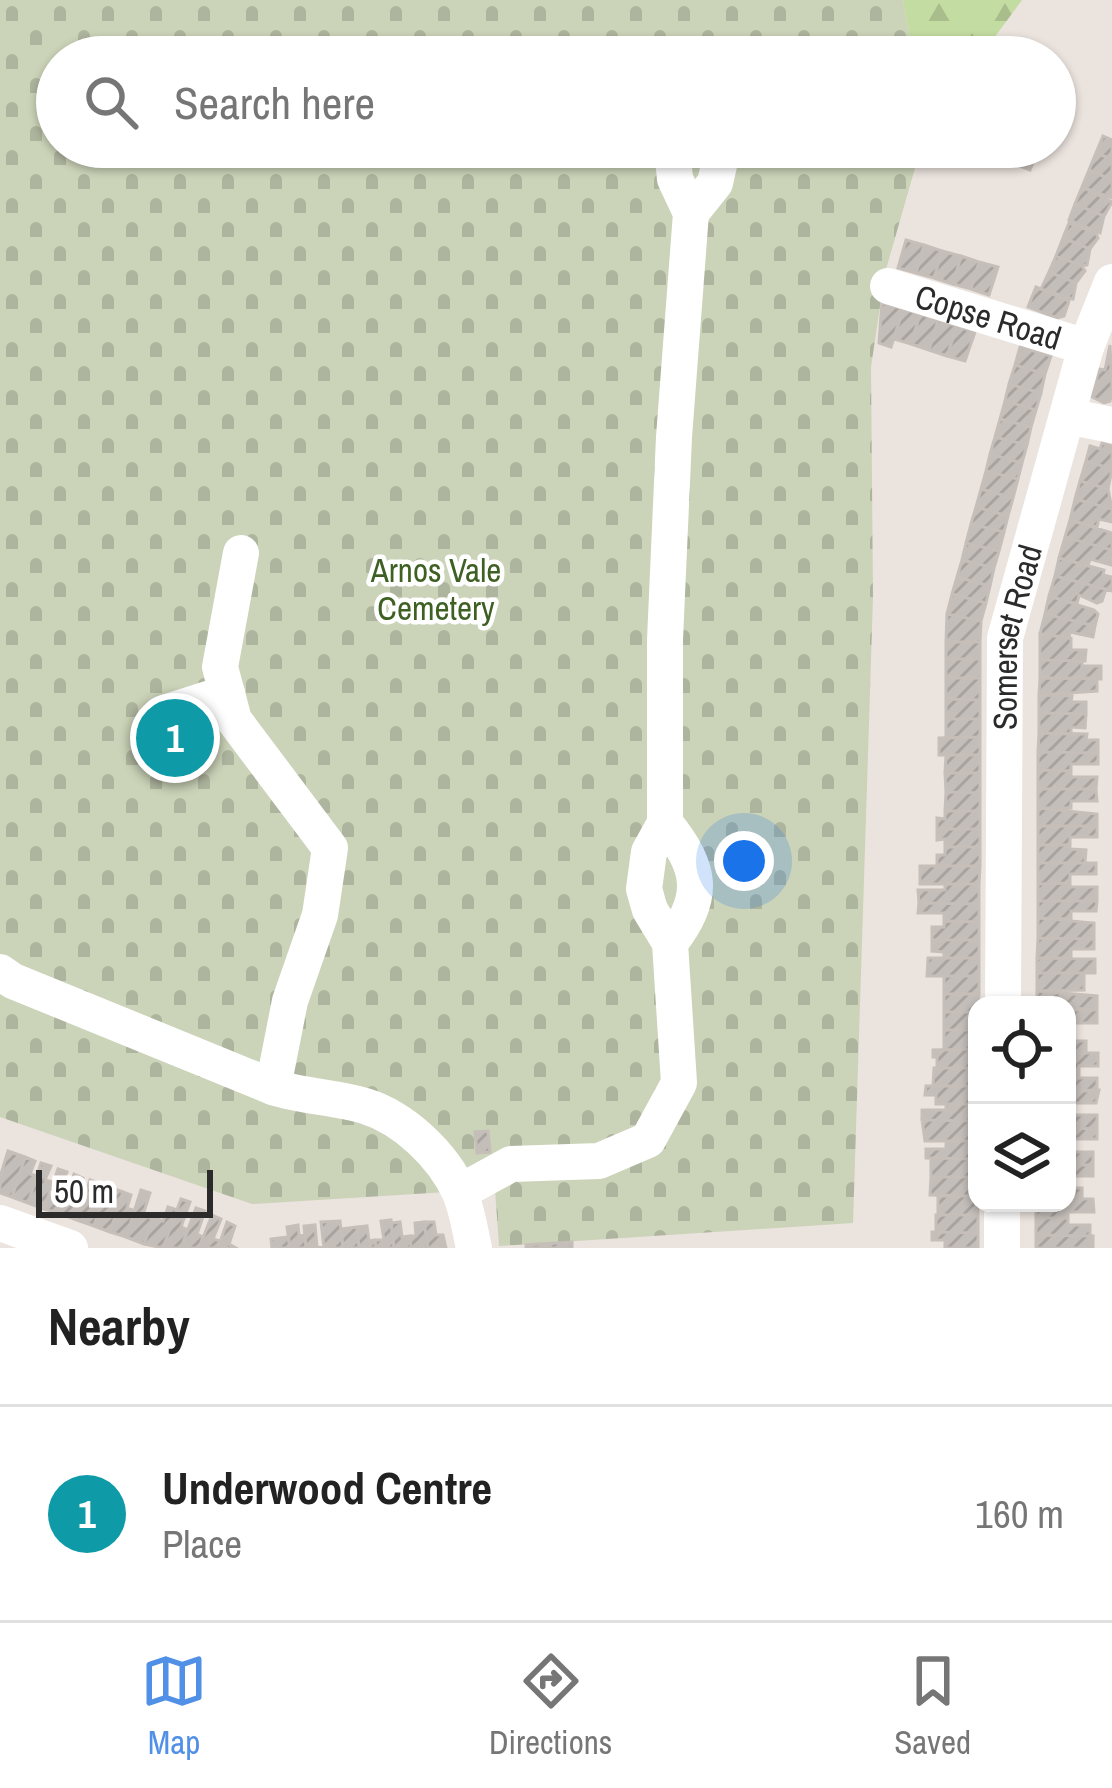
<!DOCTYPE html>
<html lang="en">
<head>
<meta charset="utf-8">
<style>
	:root { --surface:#fff; --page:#f2f2f2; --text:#222; --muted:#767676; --line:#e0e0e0; --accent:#5090e6 }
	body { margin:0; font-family:"Archivo Narrow",sans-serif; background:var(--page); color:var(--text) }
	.controls { position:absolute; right:36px; bottom:36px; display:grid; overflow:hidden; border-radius:24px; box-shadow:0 3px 9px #0004 }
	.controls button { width:108px; height:108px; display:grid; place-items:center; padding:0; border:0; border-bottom:3px solid var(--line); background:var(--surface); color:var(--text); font:60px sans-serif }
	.scale { position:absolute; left:36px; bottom:30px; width:177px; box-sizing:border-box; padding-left:12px; border:6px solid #2b2b2b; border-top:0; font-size:33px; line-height:42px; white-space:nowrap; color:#2b2b2b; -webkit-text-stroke:9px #fff; paint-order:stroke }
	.you { position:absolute; left:744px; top:861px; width:42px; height:42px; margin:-30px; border:9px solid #fff; border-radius:50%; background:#1a73e8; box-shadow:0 0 0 18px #1a73e833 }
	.badge { display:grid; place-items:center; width:78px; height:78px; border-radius:50%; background:var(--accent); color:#fff; font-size:39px; font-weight:700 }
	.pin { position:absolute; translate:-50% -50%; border:6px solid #fff; box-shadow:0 3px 12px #0006 }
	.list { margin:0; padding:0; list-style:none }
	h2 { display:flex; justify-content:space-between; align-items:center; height:156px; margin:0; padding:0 48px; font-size:51px }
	h2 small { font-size:39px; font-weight:400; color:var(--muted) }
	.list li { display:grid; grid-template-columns:78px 1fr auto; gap:36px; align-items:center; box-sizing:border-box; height:216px; padding:0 48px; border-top:3px solid var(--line) }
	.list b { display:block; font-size:45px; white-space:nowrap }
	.list p { margin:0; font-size:39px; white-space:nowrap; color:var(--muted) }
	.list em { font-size:39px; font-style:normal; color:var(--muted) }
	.icon { flex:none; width:66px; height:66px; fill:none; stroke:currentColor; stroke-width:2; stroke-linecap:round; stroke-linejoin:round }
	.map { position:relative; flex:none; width:1112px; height:1248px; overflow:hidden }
	.search { position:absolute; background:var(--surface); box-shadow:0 3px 9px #0004; left:36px; right:36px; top:36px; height:132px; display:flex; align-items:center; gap:30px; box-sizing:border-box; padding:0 42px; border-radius:66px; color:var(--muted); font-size:45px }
	.sheet { height:372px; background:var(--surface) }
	nav { display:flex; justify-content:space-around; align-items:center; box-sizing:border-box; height:168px; border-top:3px solid var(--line); background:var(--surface); font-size:33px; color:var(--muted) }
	nav a { display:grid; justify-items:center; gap:6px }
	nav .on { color:var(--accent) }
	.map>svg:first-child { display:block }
</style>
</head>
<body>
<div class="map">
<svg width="1112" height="1248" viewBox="0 0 1112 1248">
	<defs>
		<pattern id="forest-firs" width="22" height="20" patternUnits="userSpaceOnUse" patternTransform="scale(3)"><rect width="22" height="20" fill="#c3dca1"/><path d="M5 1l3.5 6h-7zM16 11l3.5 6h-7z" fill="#a8bd8b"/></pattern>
		<pattern id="cemetery-stones" width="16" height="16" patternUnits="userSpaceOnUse" patternTransform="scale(3)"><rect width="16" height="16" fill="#cbd3b8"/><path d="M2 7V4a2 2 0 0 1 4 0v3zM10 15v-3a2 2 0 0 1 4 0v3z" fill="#aeb59e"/></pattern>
		<pattern id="building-hatch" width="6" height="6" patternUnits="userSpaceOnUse" patternTransform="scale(3)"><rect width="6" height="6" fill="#c4beba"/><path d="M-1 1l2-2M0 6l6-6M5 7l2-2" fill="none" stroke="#a9a3a0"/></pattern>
	</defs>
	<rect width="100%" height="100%" fill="#ebe3de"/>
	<!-- forest -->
	<path fill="url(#forest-firs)" d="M 903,0 L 1022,0 L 980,57 L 913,57 Z"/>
	<!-- cemetery -->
	<path fill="url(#cemetery-stones)" d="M 0,0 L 903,0 L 913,57 L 57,57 L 57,147 L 921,147 L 885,273 L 871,367 L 873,597 L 853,1223 L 499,1246 L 495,1189 L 252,1204 L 0,1117 Z"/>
	<!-- building -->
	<path fill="url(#building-hatch)" stroke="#c6beb8" stroke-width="3" d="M 1103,136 L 1112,140 L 1112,159 L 1096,153 Z
		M 993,147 L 1039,147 L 1030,170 L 990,154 Z
		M 1096,153 L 1112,159 L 1112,180 L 1089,170 Z
		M 1089,170 L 1112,180 L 1112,198 L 1082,187 Z
		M 1082,187 L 1112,202 L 1104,216 L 1075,204 Z
		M 1075,204 L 1104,216 L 1100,233 L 1069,220 Z
		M 1069,223 L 1096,233 L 1098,238 L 1090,249 L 1063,238 Z
		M 1063,238 L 1090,249 L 1087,265 L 1082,266 L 1056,256 Z
		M 906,240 L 924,245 L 916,273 L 898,268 Z
		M 924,245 L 942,251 L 934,278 L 916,273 Z
		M 942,251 L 961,256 L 953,284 L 934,278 Z
		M 961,256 L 979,262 L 971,289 L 953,284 Z
		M 1056,256 L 1082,266 L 1085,271 L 1076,283 L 1049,272 Z
		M 979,262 L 998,267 L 989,295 L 971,289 Z
		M 1049,272 L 1076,283 L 1073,299 L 1041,289 Z
		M 1036,287 L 1069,301 L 1064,316 L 1057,318 L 1028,307 Z
		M 882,302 L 903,309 L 891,347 L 879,343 Z
		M 903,309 L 920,314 L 911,344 L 894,339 Z
		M 920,314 L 938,320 L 929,350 L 911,344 Z
		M 938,320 L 957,326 L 947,356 L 929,350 Z
		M 957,326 L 975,332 L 965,361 L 947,356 Z
		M 1110,345 L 1112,391 L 1110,401 L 1104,403 L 1092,397 L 1099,369 L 1105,370 Z
		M 1020,347 L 1051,356 L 1045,374 L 1015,365 Z
		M 1015,365 L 1045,374 L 1041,393 L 1009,384 Z
		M 1009,384 L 1041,393 L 1036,410 L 1005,401 Z
		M 1005,401 L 1036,410 L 1031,427 L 1000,419 Z
		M 1000,419 L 1031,427 L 1027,445 L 995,437 Z
		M 995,437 L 1027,445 L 1022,463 L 990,454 Z
		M 1102,443 L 1112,446 L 1112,469 L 1086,461 L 1090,446 L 1100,449 Z
		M 990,454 L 1022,463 L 1018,479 L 986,471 Z
		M 1086,461 L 1112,469 L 1108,489 L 1080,481 Z
		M 986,471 L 1018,479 L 1013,498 L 981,489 Z
		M 1080,481 L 1108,489 L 1112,509 L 1075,499 Z
		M 981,489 L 1013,498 L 1008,516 L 976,507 Z
		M 1075,499 L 1112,509 L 1112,522 L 1099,519 L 1097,527 L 1070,520 Z
		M 976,507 L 1008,516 L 1004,532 L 971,524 Z
		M 1070,520 L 1112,533 L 1112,550 L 1065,537 Z
		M 971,524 L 1004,532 L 999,551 L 966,543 Z
		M 1065,537 L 1112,550 L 1111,565 L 1090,559 L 1088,566 L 1059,558 Z
		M 966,543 L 999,551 L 994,568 L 962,560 Z
		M 1059,558 L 1104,570 L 1103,575 L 1112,577 L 1112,591 L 1055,576 Z
		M 962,560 L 994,568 L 990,586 L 957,577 Z
		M 1055,576 L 1106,589 L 1102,601 L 1097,603 L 1079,595 L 1077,604 L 1049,596 Z
		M 957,577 L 990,586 L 986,603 L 952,594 Z
		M 952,594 L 986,603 L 981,621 L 947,614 Z
		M 1049,596 L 1094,610 L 1098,614 L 1095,626 L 1045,614 Z
		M 947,614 L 981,621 L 980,642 L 946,642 Z
		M 1045,614 L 1095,626 L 1093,637 L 1070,632 L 1069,638 L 1040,634 Z
		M 1040,634 L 1071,638 L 1071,650 L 1086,650 L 1085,661 L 1040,660 Z
		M 946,642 L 980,642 L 980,659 L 946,659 Z
		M 946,659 L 980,659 L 980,678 L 946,678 Z
		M 1040,660 L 1082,661 L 1082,666 L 1101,666 L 1101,679 L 1040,678 Z
		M 946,678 L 980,678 L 980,700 L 946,699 Z
		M 1040,678 L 1097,678 L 1097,691 L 1039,695 Z
		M 1039,695 L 1072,696 L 1071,702 L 1086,702 L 1086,714 L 1039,713 Z
		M 946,699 L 980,700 L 980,719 L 946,719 Z
		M 1039,713 L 1086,714 L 1085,728 L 1071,727 L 1071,734 L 1039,733 Z
		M 946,719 L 980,719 L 980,737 L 946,738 Z
		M 183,722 L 190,748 L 167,755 L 159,728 Z
		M 1039,733 L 1087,734 L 1086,740 L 1098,740 L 1098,753 L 1038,752 Z
		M 980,737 L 980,755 L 939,755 L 939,738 Z
		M 1038,752 L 1098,753 L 1098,764 L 1071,764 L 1071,771 L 1038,770 Z
		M 946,755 L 980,755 L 980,773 L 945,773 Z
		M 1038,770 L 1071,771 L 1071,777 L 1097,777 L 1096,789 L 1038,789 Z
		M 945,773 L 980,773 L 980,793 L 946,792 Z
		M 1038,789 L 1096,789 L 1097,801 L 1071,801 L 1071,808 L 1038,808 Z
		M 946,792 L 980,793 L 980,811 L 945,811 Z
		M 1038,808 L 1097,814 L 1097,826 L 1038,826 Z
		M 945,811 L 980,811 L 980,829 L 937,829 L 937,818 L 945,819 Z
		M 1038,826 L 1097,826 L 1097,837 L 1070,837 L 1070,845 L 1038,845 Z
		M 937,829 L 980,829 L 980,847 L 945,847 L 945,839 L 937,840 Z
		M 1038,845 L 1070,845 L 1070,849 L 1086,850 L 1085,863 L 1038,863 Z
		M 945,847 L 980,847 L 980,866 L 937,866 L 937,855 L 945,855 Z
		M 1038,863 L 1096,863 L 1096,874 L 1070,874 L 1070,883 L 1038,884 Z
		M 920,866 L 980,866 L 979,884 L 920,884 Z
		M 1070,883 L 1070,887 L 1097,887 L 1097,901 L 1038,901 L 1038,884 Z
		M 945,884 L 979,884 L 979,904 L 919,903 L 918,890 L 945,890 Z
		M 1038,901 L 1097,901 L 1096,911 L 1071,911 L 1071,919 L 1038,918 Z
		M 919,903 L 979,904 L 979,922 L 944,921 L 944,913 L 918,913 Z
		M 1038,918 L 1094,923 L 1094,939 L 1038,938 Z
		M 944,921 L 979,922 L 979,940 L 932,940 L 932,927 L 944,927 Z
		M 1038,938 L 1094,939 L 1094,949 L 1071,949 L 1071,958 L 1037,958 Z
		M 932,940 L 979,940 L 979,958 L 944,958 L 944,952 L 932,951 Z
		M 928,958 L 979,958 L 979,976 L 927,976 Z
		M 1037,958 L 1095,959 L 1095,973 L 1037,973 Z
		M 1037,973 L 1084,973 L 1084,990 L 1037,991 Z
		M 944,976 L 979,976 L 979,994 L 944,994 Z
		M 1037,991 L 1097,996 L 1097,1010 L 1037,1005 Z
		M 944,994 L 979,994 L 977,1012 L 944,1012 Z
		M 1067,1010 L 1097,1010 L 1097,1023 L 1068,1023 L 1067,1036 Z
		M 944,1012 L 977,1012 L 977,1030 L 944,1030 Z
		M 944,1030 L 977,1030 L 977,1049 L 944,1050 Z
		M 1067,1036 L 1068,1041 L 1086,1041 L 1086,1053 L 1067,1053 Z
		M 977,1049 L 977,1068 L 937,1068 L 937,1057 L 933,1057 L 933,1050 Z
		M 1067,1053 L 1098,1053 L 1098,1066 L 1079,1066 L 1079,1072 L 1067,1072 Z
		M 934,1068 L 977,1068 L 977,1086 L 933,1086 Z
		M 1067,1072 L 1079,1072 L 1079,1078 L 1097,1078 L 1097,1091 L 1067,1091 Z
		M 926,1086 L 977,1086 L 977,1104 L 936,1104 L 936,1095 L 925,1095 Z
		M 1099,1090 L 1096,1103 L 1069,1103 L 1067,1110 L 1067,1091 Z
		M 946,1104 L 977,1104 L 977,1121 L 922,1120 L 922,1110 L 946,1110 Z
		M 1067,1110 L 1069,1115 L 1097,1115 L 1097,1129 L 1067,1128 Z
		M 922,1120 L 977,1121 L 977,1141 L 925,1141 Z
		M 1067,1128 L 1097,1129 L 1097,1139 L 1069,1139 L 1067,1147 Z
		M 488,1131 L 490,1152 L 477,1153 L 475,1132 Z
		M 946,1141 L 977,1141 L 977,1159 L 926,1158 L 926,1149 L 946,1149 Z
		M 1067,1147 L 1069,1152 L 1093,1152 L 1093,1165 L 1067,1165 Z
		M 8,1151 L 25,1157 L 12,1197 L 0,1193 L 0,1177 Z
		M 25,1157 L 35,1161 L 30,1174 L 37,1176 L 28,1203 L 12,1197 Z
		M 931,1158 L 977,1159 L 977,1177 L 931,1177 Z
		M 41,1163 L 51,1166 L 45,1180 L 53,1182 L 44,1209 L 28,1203 Z
		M 1067,1165 L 1093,1165 L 1093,1176 L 1068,1176 L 1067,1183 Z
		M 58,1169 L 67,1172 L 62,1185 L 70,1188 L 61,1214 L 44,1209 Z
		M 74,1174 L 83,1178 L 79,1191 L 86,1194 L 77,1220 L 61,1214 Z
		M 931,1177 L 977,1177 L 977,1196 L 930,1195 Z
		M 90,1180 L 99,1183 L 95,1197 L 102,1199 L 94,1226 L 77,1220 Z
		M 1067,1183 L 1068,1188 L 1082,1188 L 1082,1199 L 1067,1199 Z
		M 106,1186 L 123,1192 L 110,1232 L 94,1226 Z
		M 141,1190 L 150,1193 L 143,1215 L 153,1219 L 144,1244 L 126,1237 Z
		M 123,1192 L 131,1195 L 127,1208 L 135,1211 L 126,1237 L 110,1232 Z
		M 938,1196 L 977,1196 L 978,1215 L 938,1215 Z
		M 181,1199 L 190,1202 L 181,1227 L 188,1230 L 181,1248 L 163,1248 Z
		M 1067,1199 L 1093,1199 L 1094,1212 L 1068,1212 L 1068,1218 L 1036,1218 L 1036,1203 L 1067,1203 Z
		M 168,1207 L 177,1210 L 163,1248 L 144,1244 L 154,1217 L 163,1221 Z
		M 196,1208 L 205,1211 L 197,1234 L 203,1237 L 199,1248 L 181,1248 Z
		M 212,1215 L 221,1219 L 213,1239 L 220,1241 L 218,1248 L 199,1248 Z
		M 936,1215 L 978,1215 L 978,1233 L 936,1232 Z
		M 1036,1218 L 1068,1218 L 1068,1225 L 1090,1225 L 1090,1236 L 1036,1235 Z
		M 391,1220 L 394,1248 L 376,1248 L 375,1240 L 384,1240 L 381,1221 Z
		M 340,1221 L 343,1248 L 324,1248 L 321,1222 Z
		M 227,1222 L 235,1226 L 229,1244 L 236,1248 L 218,1248 Z
		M 400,1222 L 402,1237 L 410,1236 L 411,1248 L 394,1248 L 391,1223 Z
		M 424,1222 L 434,1222 L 436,1235 L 443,1235 L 446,1248 L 428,1248 Z
		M 424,1222 L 428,1248 L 411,1248 L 410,1236 L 416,1236 L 415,1223 Z
		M 298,1225 L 299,1236 L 305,1235 L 306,1248 L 290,1248 L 287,1227 Z
		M 315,1225 L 317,1247 L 324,1248 L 306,1248 L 304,1226 Z
		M 367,1226 L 369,1241 L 375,1240 L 376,1248 L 359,1248 L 357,1227 Z
		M 357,1227 L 359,1248 L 343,1248 L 341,1229 Z
		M 932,1232 L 978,1233 L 978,1248 L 945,1248 L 945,1240 L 932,1240 Z
		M 1036,1235 L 1093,1236 L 1093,1248 L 1036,1248 Z
		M 288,1237 L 290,1248 L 272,1248 L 271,1239 Z
		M 572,1242 L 572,1248 L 526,1248 L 526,1245 Z"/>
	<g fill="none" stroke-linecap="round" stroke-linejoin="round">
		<!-- minor -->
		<g stroke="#fff" stroke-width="36">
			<path d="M 691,213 L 715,183 L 723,147"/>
			<path id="s1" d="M 888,286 L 1086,347"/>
			<path d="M 1067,416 L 1112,425"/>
			<path d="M 241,553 L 220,667 L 234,720 L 330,848 L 320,915 L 290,1001 L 273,1087"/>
			<path d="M 161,714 L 227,693"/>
			<path d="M 665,823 L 665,640 L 674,437 L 691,213 L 675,179 L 672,147"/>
			<path d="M 0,972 L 13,981 L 273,1087 C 304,1097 336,1097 365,1106 C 404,1118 443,1155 460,1193 C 467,1210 470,1230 474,1248"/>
			<path id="s2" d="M 1003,1005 L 1005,638 L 1086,347 L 1112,282"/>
			<path d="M 460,1192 L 511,1164 L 599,1161 L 648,1140 L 679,1083 L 670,943 L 650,910 L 644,889 L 649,852 L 665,823 C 701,866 707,897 670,943"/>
			<path d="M 0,1223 L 70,1248"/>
			<path d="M 1002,1248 L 1002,1203"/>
		</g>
	</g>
	<g text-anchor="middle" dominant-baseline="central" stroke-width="9" stroke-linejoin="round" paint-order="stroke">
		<!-- street labels -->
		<g font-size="33" fill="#2b2b2b" stroke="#fff">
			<text stroke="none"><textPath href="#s1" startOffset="105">Copse Road</textPath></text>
			<text stroke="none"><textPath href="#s2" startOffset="369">Somerset Road</textPath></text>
		</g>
		<!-- park labels -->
		<g font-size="33" fill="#3e6022" stroke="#fff">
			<text x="436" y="570">Arnos Vale<tspan x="436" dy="38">Cemetery</tspan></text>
		</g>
	</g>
</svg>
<div class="controls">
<button><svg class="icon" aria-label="locate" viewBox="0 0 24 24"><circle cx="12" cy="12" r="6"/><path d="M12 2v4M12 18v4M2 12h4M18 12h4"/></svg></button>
<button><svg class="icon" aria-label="layers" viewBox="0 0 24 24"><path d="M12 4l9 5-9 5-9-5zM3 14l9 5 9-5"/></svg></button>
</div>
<div class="scale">50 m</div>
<div class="you"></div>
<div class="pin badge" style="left:175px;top:738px;background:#0f9aa8">1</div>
<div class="search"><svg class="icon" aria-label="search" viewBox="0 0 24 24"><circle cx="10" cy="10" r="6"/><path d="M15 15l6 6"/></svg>Search here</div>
</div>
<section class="sheet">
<h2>Nearby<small></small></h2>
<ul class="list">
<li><span class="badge" style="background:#0f9aa8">1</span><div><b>Underwood Centre</b><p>Place</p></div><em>160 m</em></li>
</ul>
</section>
<nav>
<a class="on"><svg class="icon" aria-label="map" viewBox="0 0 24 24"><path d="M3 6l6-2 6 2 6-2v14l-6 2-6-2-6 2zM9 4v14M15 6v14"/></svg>Map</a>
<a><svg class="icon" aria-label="directions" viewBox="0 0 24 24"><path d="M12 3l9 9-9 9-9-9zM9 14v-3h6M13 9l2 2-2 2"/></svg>Directions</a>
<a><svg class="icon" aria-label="saved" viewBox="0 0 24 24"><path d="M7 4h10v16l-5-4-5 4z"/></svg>Saved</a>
</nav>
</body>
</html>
